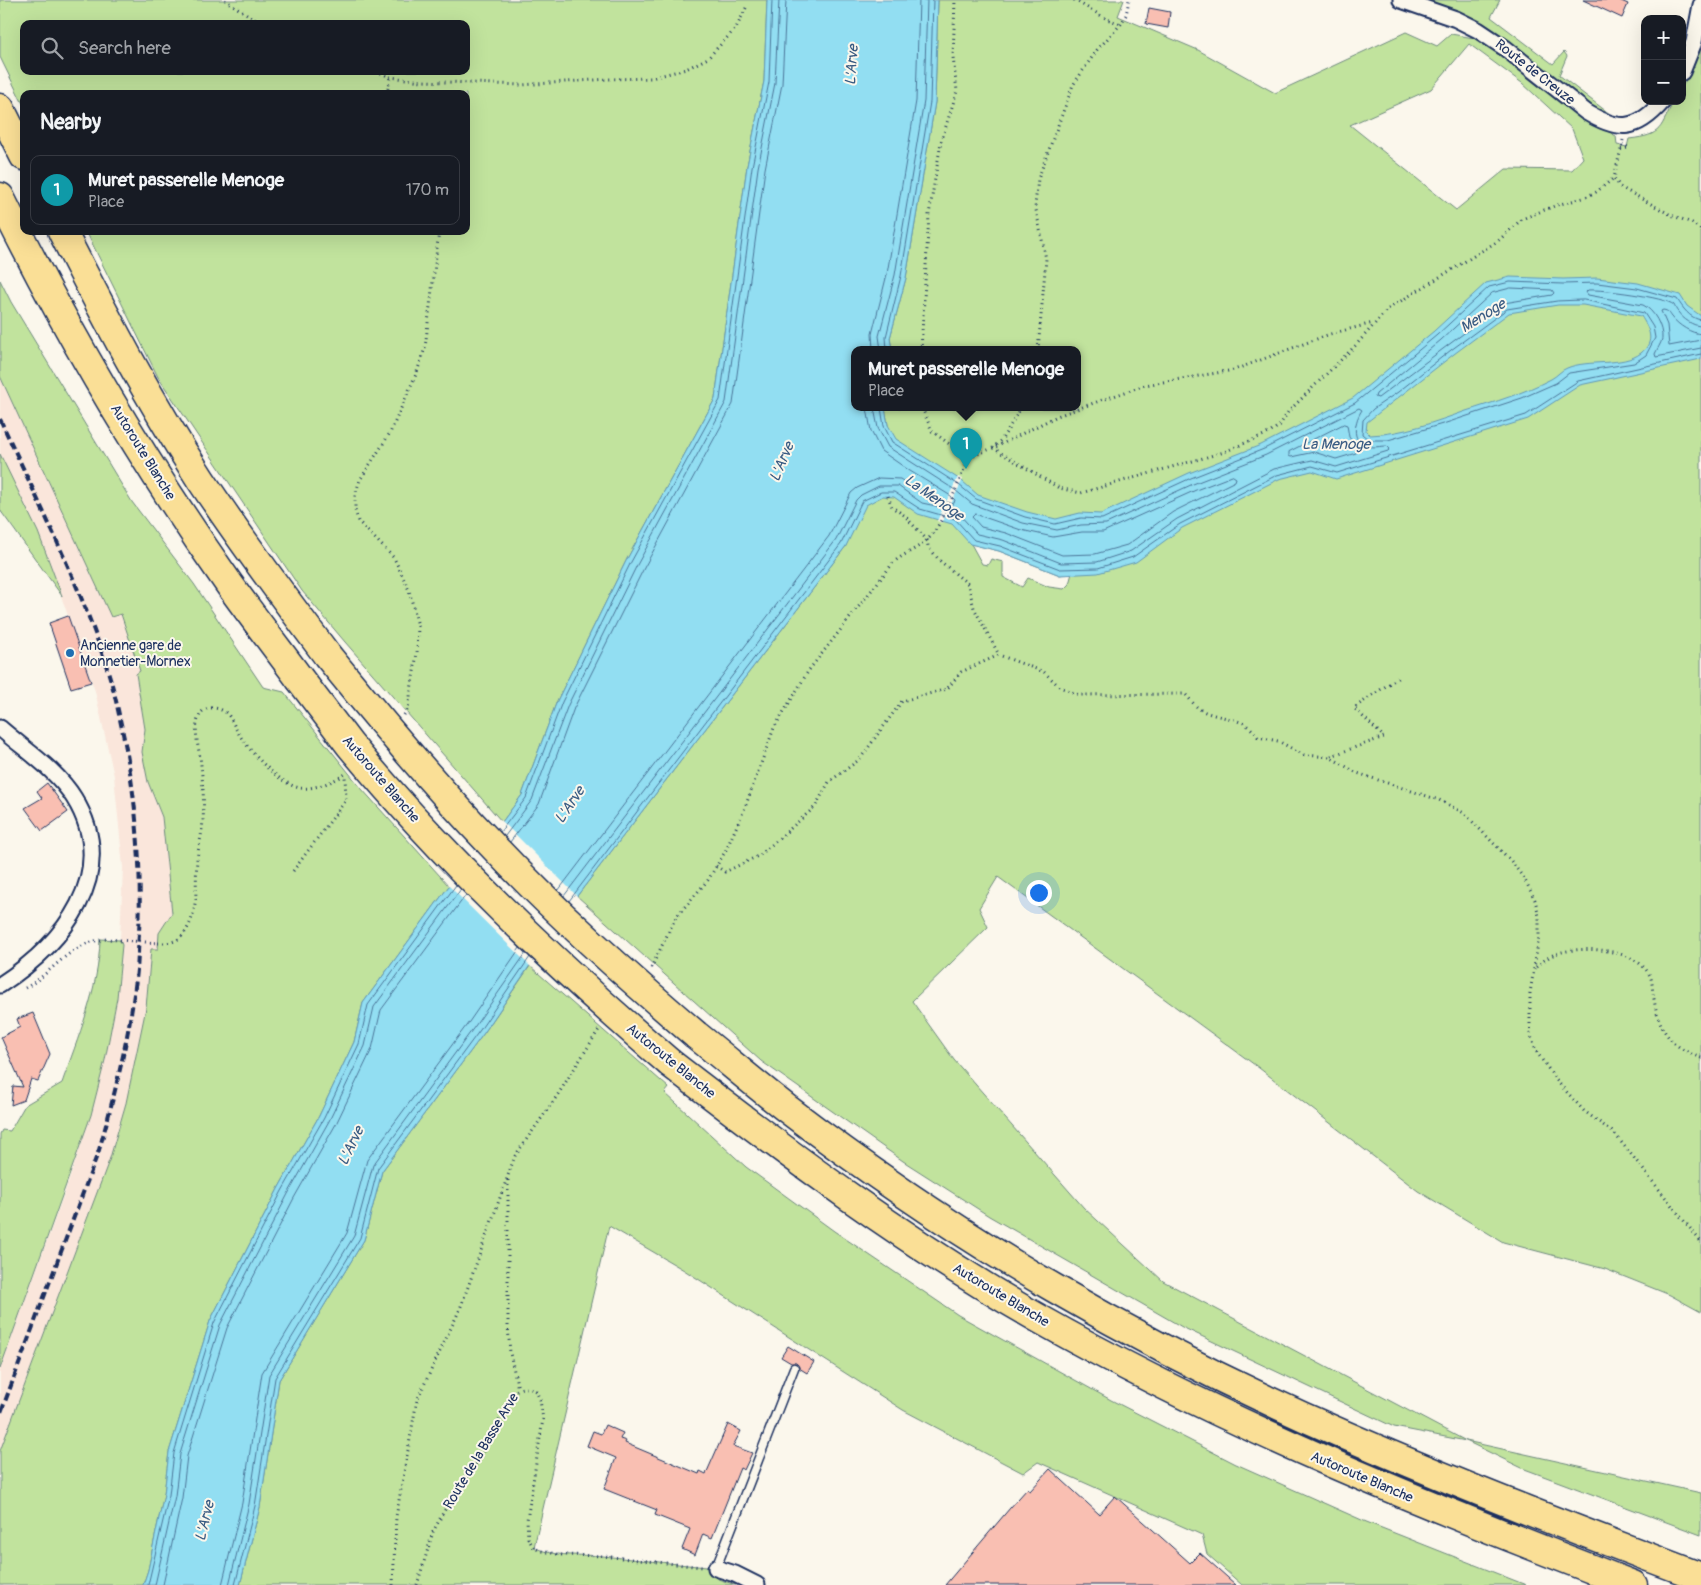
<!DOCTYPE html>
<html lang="en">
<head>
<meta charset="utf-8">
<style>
	:root { --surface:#171b24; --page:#242831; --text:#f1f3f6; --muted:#9ea1a6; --line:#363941; --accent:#8c9099 }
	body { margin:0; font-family:Pangolin,sans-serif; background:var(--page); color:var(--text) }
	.controls { position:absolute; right:15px; top:15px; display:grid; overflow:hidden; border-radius:10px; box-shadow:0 5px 20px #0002 }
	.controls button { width:45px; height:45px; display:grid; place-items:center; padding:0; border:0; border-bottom:1px solid var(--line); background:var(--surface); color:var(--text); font:25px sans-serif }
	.you { position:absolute; left:1038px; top:892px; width:18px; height:18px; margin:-12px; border:4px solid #fff; border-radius:50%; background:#1a73e8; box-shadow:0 0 0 8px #1a73e833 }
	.badge { display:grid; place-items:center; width:32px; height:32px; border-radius:50%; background:var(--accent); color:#fff; font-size:16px; font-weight:700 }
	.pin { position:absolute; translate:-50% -41px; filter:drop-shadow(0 1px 2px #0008) }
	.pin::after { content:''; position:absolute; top:26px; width:18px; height:15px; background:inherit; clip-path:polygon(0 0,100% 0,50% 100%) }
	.popup { position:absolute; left:851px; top:346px; width:230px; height:65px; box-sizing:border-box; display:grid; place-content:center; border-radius:10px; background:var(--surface); filter:drop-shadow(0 1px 4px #0005); font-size:16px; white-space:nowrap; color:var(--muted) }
	.popup b { font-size:19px; color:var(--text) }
	.popup::after { content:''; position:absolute; left:50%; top:100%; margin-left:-10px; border:10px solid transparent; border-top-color:var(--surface) }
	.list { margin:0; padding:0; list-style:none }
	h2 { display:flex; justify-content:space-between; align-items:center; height:65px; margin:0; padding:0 20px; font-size:21px }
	h2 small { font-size:16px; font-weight:400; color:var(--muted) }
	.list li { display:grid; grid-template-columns:32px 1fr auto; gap:15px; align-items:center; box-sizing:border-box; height:70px; margin:0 10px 10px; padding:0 10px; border:1px solid var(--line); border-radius:10px }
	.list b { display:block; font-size:19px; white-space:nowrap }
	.list p { margin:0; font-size:16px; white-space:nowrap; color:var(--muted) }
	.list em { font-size:16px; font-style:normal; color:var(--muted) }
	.icon { flex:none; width:28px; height:28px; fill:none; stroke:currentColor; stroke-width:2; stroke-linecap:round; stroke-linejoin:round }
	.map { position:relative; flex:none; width:1701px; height:1585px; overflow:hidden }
	.search { position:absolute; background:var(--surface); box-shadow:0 5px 20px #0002; left:20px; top:20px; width:450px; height:55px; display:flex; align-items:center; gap:12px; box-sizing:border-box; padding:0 18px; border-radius:10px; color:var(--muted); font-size:19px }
	.panel { position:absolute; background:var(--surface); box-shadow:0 5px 20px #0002; left:20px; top:90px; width:450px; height:145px; border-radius:10px }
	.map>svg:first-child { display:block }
</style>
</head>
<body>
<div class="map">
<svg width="1701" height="1585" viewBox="0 0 1701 1585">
	<rect width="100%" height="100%" fill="#fbf7ec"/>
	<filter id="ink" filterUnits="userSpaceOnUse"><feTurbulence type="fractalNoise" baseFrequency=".02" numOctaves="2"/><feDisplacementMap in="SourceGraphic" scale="10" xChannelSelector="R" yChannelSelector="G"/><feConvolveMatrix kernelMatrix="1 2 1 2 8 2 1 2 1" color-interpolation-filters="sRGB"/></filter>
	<g filter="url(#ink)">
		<!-- built -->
		<path fill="#fae6db" d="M 0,376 L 111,617 L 121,614 L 141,671 L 136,675 L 145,729 L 142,752 L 148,782 L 162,817 L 172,913 L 159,933 L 158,949 L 151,949 L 146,1008 L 134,1067 L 126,1103 L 110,1158 L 0,1451 L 0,1369 L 68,1183 L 91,1115 L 105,1060 L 117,998 L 122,945 L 120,940 L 123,867 L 114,776 L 95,691 L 38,532 L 0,454 Z"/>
		<!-- green -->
		<path fill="#c1e39d" stroke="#6e897e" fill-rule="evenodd" d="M 0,0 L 767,0 L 764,81 L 747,166 L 715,399 L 627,559 L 557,701 L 522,795 L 502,822 L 345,642 L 302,591 L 158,377 L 86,231 L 466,231 L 466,94 L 24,94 L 24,106 L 0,57 ZM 24,24 L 466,24 L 466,71 L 24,71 Z
			M 938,0 L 1124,0 L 1118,16 L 1198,50 L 1275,93 L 1406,32 L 1437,46 L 1451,34 L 1485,40 L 1595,124 L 1616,136 L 1617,145 L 1627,147 L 1629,139 C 1664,135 1659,128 1674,101 L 1682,101 L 1682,87 L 1690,72 L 1701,40 L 1701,1312 L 1670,1295 L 1605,1269 L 1503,1242 L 1418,1191 L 1259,1068 L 998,877 L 979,908 L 988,927 L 912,1001 L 954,1060 L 1084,1208 L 1163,1281 L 1466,1441 L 1701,1493 L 1701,1535 L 1522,1468 L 1466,1441 L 1394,1427 L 1182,1327 L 989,1216 L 903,1161 L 761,1061 L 577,896 L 846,546 L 888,425 L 885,408 L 1077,408 L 1077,350 L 892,350 L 890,338 L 906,278 L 935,102 ZM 1469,44 L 1522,83 L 1572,129 L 1583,158 L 1572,170 L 1506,169 L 1456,210 L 1350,125 L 1431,89 ZM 971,544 L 999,551 L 1060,575 L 1072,573 L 1069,584 L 1064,589 L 1049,587 L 1028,578 L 1022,587 L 1003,577 L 1003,562 L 991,559 L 988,565 L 982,564 Z
			M 1419,0 L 1500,0 L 1491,17 L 1553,64 L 1564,52 L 1567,56 L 1559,75 L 1615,118 L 1594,110 L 1486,26 Z
			M 0,280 L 11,302 L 132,502 L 194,584 L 263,687 L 284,692 L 361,788 L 449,886 L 363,1003 L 354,1042 L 319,1116 L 278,1189 L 210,1321 L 169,1452 L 164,1494 L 148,1570 L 143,1585 L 0,1585 L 0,1451 L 110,1158 L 126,1103 L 146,1008 L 151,949 L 158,949 L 159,933 L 172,913 L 162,817 L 148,782 L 142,752 L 145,729 L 136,674 L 140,671 L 121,614 L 111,617 L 0,376 Z
			M 0,454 L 38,532 L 62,596 L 0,510 Z
			M 100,939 L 120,940 L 122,945 L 117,998 L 105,1060 L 91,1115 L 0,1369 L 0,1134 L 2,1130 L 10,1131 L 25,1105 L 62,1083 C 78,1037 99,989 100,939 Z
			M 530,966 L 669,1088 L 665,1093 L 746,1167 L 834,1231 L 958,1315 L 1111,1400 L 1236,1464 L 1364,1521 L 1526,1585 L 1242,1585 L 1207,1554 L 1202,1535 L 1038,1462 L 1023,1473 L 903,1410 L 684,1270 L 609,1226 L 534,1547 C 555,1558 581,1554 603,1556 C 641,1560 678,1564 716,1568 L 718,1579 L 736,1585 L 240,1585 L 260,1507 L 279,1380 L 364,1240 L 382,1171 L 484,1033 Z"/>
		<!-- water -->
		<path fill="#92def2" stroke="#6298b7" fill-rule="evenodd" d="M 767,0 L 938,0 L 935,102 L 906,278 L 890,338 L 892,350 L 855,350 L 855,408 L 885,408 L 888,425 L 896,439 L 962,481 L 978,495 L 1027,512 L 1056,519 L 1080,513 L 1101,514 L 1189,473 L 1261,445 L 1353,398 L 1434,331 L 1486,283 L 1510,277 L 1563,279 L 1597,278 L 1638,283 L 1680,295 L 1687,306 L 1701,316 L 1701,359 L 1580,385 L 1528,419 L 1336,479 L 1312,471 L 1279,479 L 1182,528 L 1136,562 L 1098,573 L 1060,575 L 999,551 L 970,544 L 952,524 L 918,514 L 894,497 L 883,496 L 866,505 L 846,546 L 577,896 L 484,1033 L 382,1171 L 364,1240 L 279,1380 L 260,1507 L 240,1585 L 143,1585 L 148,1570 L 164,1494 L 169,1452 L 210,1321 L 278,1189 L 319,1116 L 354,1042 L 363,1003 L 449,886 L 502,822 L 522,795 L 557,701 L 627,559 L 715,399 L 747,166 L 764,81 ZM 1558,305 L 1583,305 L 1641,316 C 1649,329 1656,341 1641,353 C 1623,367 1588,359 1567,368 C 1561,370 1557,376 1551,379 C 1524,393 1495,402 1466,411 C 1435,422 1402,434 1370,435 L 1366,431 L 1367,422 L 1454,354 L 1509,313 Z"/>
		<!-- pier -->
		<path fill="#fbf7ec" d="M 958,477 L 963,479 L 942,523 L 937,521 Z
			M 501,820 L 579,898 L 532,968 L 447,884 Z"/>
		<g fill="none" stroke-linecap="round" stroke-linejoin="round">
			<!-- shore -->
			<path stroke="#4b7599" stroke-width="1" d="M 1511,288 L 1552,290 L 1554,293 L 1552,295 L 1504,303 L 1378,398 L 1375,397 L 1376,394 L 1441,340 L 1492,293 Z
				M 1584,300 L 1644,313 L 1653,327 L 1655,338 L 1646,355 L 1634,363 L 1569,373 L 1556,383 L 1522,398 L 1446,423 L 1388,440 L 1369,440 L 1362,434 L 1363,420 L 1373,409 L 1398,392 L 1451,350 L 1507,309 L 1557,301 Z
				M 1701,326 C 1693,326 1683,319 1678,312 C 1676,310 1675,307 1674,305 C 1665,297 1602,289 1588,290 L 1586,292 L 1588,295 L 1643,305 C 1654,310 1663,327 1662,339 C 1661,344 1657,349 1655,354 L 1656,357 L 1701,348
				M 1701,334 C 1691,333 1679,326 1672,317 C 1669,313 1669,311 1663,310 L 1661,311 L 1667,325 L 1669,346 L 1701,340
				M 873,350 L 872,334 L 887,274 L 916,101 L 919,0
				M 881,350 L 879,336 L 895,275 L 924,101 L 927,0
				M 887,350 L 886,337 L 901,276 L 930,102 L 933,0
				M 881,408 L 884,426 L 892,442 L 959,485 L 976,499 L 1025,517 L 1055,524 L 1081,518 L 1102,519 L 1191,478 L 1264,449 L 1355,403 L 1437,335 L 1489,287 L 1510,282 L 1563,284 L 1597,283 L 1637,288 L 1677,299 C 1683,308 1689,318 1701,320
				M 1344,424 L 1347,425 L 1349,437 L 1357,449 L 1356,453 L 1336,459 L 1314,452 L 1291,457 L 1289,456 L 1289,452 Z
				M 1233,476 L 1236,478 L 1235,481 L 1173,512 L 1127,545 L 1095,554 L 1062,555 L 1006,533 L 981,527 L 972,517 L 975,514 L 1021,530 L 1053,537 L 1082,532 L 1103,532 L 1196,490 Z
				M 500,832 L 526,798 L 562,702 L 631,562 L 720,400 L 752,167 L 769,82 L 772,0
				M 505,836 L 532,800 L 568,705 L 637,565 L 726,402 L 758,168 L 775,83 L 779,0
				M 510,842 L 539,804 L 574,708 L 644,568 L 733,404 L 765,169 L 782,84 L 786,0
				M 558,891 L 829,536 L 851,493 L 857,488 L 879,478 L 900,479 L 926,496 L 952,504 L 954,503 L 955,500 L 951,496 L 910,471 L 881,451 L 871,431 L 867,408
				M 564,896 L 836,540 L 856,500 L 861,495 L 879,486 L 898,486 L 922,503 L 936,506 L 959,514 L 977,534 L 1003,540 L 1061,563 L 1097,562 L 1131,551 L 1177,519 L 1274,469 L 1312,460 L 1336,467 L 1388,451 L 1390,449 L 1387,446 C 1381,446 1373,448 1366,446 C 1350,441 1355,420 1362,410 L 1359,408 L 1266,455 L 1193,484 L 1106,524 L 1081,525 L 1057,530 L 1023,523 L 972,504 L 955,490 L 888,447 L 878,428 L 874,408
				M 569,901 L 841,544 L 862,501 L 881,492 L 894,492 L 920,509 L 955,519 L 974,540 L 1000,546 L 1060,569 L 1098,568 L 1133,557 L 1180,524 L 1277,475 L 1312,466 L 1337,473 L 1526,415 L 1578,381 L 1701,354
				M 148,1585 L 169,1495 L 174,1453 L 214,1323 L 282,1191 L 324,1118 L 359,1044 L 368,1005 L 456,885
				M 155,1585 L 175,1496 L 180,1454 L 220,1325 L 288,1194 L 329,1121 L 365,1046 L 374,1007 L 461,889
				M 163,1585 L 182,1498 L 187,1456 L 227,1328 L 294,1198 L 336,1124 L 372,1049 L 381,1010 L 466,895
				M 222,1585 L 242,1503 L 262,1373 L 347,1233 L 367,1160 L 469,1022 L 520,948
				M 229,1585 L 249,1504 L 269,1375 L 354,1236 L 373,1165 L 475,1026 L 526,953
				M 235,1585 L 255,1506 L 275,1378 L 360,1238 L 378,1168 L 480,1030 L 530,957"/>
		</g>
		<!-- building -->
		<path fill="#f9bfb2" stroke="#1b2f5e" d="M 1583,0 L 1619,0 L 1628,4 L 1622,18 Z
			M 1149,8 L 1170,12 L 1168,28 L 1146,24 Z
			M 68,616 L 91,682 L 71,688 L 49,623 Z
			M 47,783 L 68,812 L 42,831 L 25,808 L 42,798 L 37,791 Z
			M 33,1013 L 50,1054 L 38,1081 L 31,1079 L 24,1100 L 11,1105 L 13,1086 L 23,1087 L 1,1037 L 20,1027 L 17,1019 Z
			M 788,1346 L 814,1362 L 807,1373 L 799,1368 L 796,1363 L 791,1363 L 781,1357 Z
			M 728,1424 L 741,1431 L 733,1446 L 752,1453 L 744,1470 L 740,1468 L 712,1538 L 703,1534 L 695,1555 L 682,1549 L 690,1529 L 655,1515 L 657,1510 L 604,1489 L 616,1458 L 587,1446 L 593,1431 L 601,1434 L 605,1425 L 623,1433 L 620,1439 L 626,1441 L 625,1443 L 699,1474 L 700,1471 L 706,1474 Z
			M 1050,1469 L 1099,1514 L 1115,1496 L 1190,1563 L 1200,1553 L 1236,1585 L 945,1585 L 1010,1508 L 1027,1489 L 1030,1491 Z"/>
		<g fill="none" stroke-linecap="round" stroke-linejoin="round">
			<!-- lane casing -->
			<g stroke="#1b2f5e" stroke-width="11">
				<path id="lane" d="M 716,1568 L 794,1368"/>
			</g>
			<!-- street casing -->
			<g stroke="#1b2f5e" stroke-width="19">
				<path id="street" d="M 1401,0 L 1456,19 L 1478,30 L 1505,48 L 1586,112 C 1619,132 1637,131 1663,101
					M 1682,72 L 1694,42 L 1701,5
					M 0,728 C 25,750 57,770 74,798 C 121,874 63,944 0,985
					M 716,1568 L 735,1574 L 757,1585"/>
			</g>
			<!-- highway casing -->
			<g stroke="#1b2f5e" stroke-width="31">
				<path id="highway" d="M 0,108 L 24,156
					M 0,197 C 66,331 143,462 229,584 C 252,616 276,647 299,678
					M 62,231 C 105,316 149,400 201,480 C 241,540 284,598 327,655
					M 696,1035 C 726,1059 755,1084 786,1108 C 871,1173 961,1234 1054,1288 C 1148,1343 1247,1393 1347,1436 C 1464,1487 1582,1532 1701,1577
					M 670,1063 C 789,1155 908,1244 1038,1318 C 1228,1426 1430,1507 1633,1585"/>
			</g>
			<!-- path -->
			<path stroke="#1b2f5e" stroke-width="3" stroke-dasharray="1 4" stroke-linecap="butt" d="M 225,0 L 253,18 L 265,24
				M 1074,0 L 1107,19 L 1121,24
				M 376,71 L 390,77 L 422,81 L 521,85 L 609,79 L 651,78 L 686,69 L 708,58 L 736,28 L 747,6
				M 387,94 L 390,77
				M 1623,140 L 1614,178 L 1620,187 L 1671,215 L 1692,223 L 1701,230
				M 1621,149 L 1629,148 L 1623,144
				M 921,350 L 929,215 L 941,142 L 957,91 L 953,57 L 955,0
				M 1038,350 L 1046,259 L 1035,205 L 1038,179 L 1073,85 L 1097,50 L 1121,24 L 1126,15 L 1129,0
				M 922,408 L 932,431 L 968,458
				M 996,447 L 1057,416 L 1145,385 L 1234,370 L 1330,334 L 1373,323
				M 993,448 L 1059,488 L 1081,493 L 1224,452 L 1271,432 L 1280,425 L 1288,412 L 1357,344 L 1388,309 L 1498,241 L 1522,219 L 1557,205 L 1583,198 L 1596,192 L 1614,178
				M 888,496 L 892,507 L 904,515 L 927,540 L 928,546 L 939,560 L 968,584 L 974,608 L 999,655
				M 404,715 L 408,709 L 417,653 L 418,626 L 409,590 L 394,558 L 358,521 L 355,510 L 355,495 L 360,480 L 390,433 L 417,372 L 425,348 L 439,231
				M 1331,756 L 1384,737 L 1354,708 L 1399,677
				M 716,866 L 725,872 L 760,855 L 815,807 L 829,782 L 860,759 L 902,701 L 947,689 L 961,672 L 999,655 L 1044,672 L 1060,687 L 1079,695 L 1185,694 C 1190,699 1196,708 1203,711 C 1222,720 1245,716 1258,737 L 1278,741 L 1304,755 L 1330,757 L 1357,773 L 1439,800 L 1464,813 L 1511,861 L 1525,880 L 1535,900 L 1539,916 L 1539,937 L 1530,993 L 1530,1033 L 1536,1051 L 1556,1080 L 1584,1111 L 1614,1133 L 1701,1242
				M 293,871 L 346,800 L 345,775
				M 158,943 C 167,943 175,943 182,936 C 200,915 195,884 197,859 C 198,849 201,839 202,829 C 205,809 203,786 201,765 C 200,750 191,728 201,713 C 206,706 218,707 225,712 C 231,716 234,727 239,734 C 250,752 279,784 300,788 C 314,790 335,781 347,773
				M 1536,967 C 1544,960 1552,954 1562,952 C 1588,946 1637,949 1650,976 C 1653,982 1652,992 1654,999 C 1659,1031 1671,1047 1701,1058
				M 651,968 L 676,917 L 708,880 L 725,852 L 744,810 L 774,728 L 809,670 L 893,563 C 904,553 918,549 928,539 C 941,528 962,476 968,458 L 993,448 L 1002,439 L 1021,408
				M 25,988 C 51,974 70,944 100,940 C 106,938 113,940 120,940
				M 508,1180 L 508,1325 L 510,1353 L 518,1389
				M 393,1585 L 396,1517 L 417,1400 L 460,1309 L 515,1156 L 557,1096 L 600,1028
				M 417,1585 L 433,1532 L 444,1511 L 482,1455 L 513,1393 C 521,1386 527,1387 536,1391 L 540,1400 L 543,1419 L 527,1520 L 528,1538 L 534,1548 L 541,1551 L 562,1555 L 603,1556 L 702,1567"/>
			<!-- lane -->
			<use href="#lane" stroke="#fbf7ec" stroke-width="8"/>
			<!-- street -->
			<use href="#street" stroke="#fbf7ec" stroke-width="15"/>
			<!-- highway -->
			<use href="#highway" stroke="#fadf96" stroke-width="28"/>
			<!-- rail -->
			<path stroke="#1b2f5e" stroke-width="4" stroke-dasharray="8 4" stroke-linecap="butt" d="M 0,419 C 38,501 79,582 107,668 C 113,686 117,705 121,724 C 136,793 142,862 139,933 C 138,948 138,964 136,979 C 129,1037 115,1094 99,1150 L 0,1415"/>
			<!-- highway-bridge casing -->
			<g stroke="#1b2f5e" stroke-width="31" stroke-linecap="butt">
				<path id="highway-bridge" d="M 327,655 C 380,720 433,784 491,844 C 555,912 625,974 696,1035
					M 299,678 C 316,700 333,723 350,745 C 446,861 556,965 670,1063"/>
			</g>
			<!-- path-bridge -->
			<path stroke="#1b2f5e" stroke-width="3" stroke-dasharray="1 4" stroke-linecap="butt" d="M 120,940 L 158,943"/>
			<!-- highway-bridge -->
			<use href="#highway-bridge" stroke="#fadf96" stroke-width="28"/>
		</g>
	</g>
	<!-- markers -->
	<circle fill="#1f6fb2" stroke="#fbf7ec" stroke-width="2" cx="70" cy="653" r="5"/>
	<g text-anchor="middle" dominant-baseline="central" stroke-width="4" stroke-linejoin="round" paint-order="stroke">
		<!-- street labels -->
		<g font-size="14" fill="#1b2f5e" stroke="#fbf7ec">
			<text transform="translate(1535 72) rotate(38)">Route de Creuze</text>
			<text transform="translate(143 452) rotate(58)">Autoroute Blanche</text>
			<text transform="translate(381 779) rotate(49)">Autoroute Blanche</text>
			<text transform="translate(671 1061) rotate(39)">Autoroute Blanche</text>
			<text transform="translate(1001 1295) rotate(31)">Autoroute Blanche</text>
			<text transform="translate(481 1451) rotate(-59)">Route de la Basse Arve</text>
			<text transform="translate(1362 1477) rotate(23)">Autoroute Blanche</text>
		</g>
		<!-- poi labels -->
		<g font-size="14" fill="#1b2f5e" stroke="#fbf7ec" text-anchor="start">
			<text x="80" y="645">Ancienne gare de<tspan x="80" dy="16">Monnetier-Mornex</tspan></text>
		</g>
		<!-- water labels -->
		<g font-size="15" font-style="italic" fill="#395b83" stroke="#fbf7ec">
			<text transform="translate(852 65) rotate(-86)">L'Arve</text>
			<text transform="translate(1483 316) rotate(-32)">Menoge</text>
			<text x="1336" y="444">La Menoge</text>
			<text transform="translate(782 462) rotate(-67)">L'Arve</text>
			<text transform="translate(934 498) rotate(35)">La Menoge</text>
			<text transform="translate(570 805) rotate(-56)">L'Arve</text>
			<text transform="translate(351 1146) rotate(-64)">L'Arve</text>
			<text transform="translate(205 1521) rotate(-76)">L'Arve</text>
		</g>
	</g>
</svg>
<div class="controls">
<button>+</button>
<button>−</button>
</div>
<div class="you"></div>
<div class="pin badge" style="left:966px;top:469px;background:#0f9aa8">1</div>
<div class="popup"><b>Muret passerelle Menoge</b>Place</div>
<div class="search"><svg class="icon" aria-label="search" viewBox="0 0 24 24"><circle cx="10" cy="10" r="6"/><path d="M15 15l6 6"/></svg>Search here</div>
<section class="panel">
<h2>Nearby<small></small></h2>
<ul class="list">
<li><span class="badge" style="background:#0f9aa8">1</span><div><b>Muret passerelle Menoge</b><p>Place</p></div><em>170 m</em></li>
</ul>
</section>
</div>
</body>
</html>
